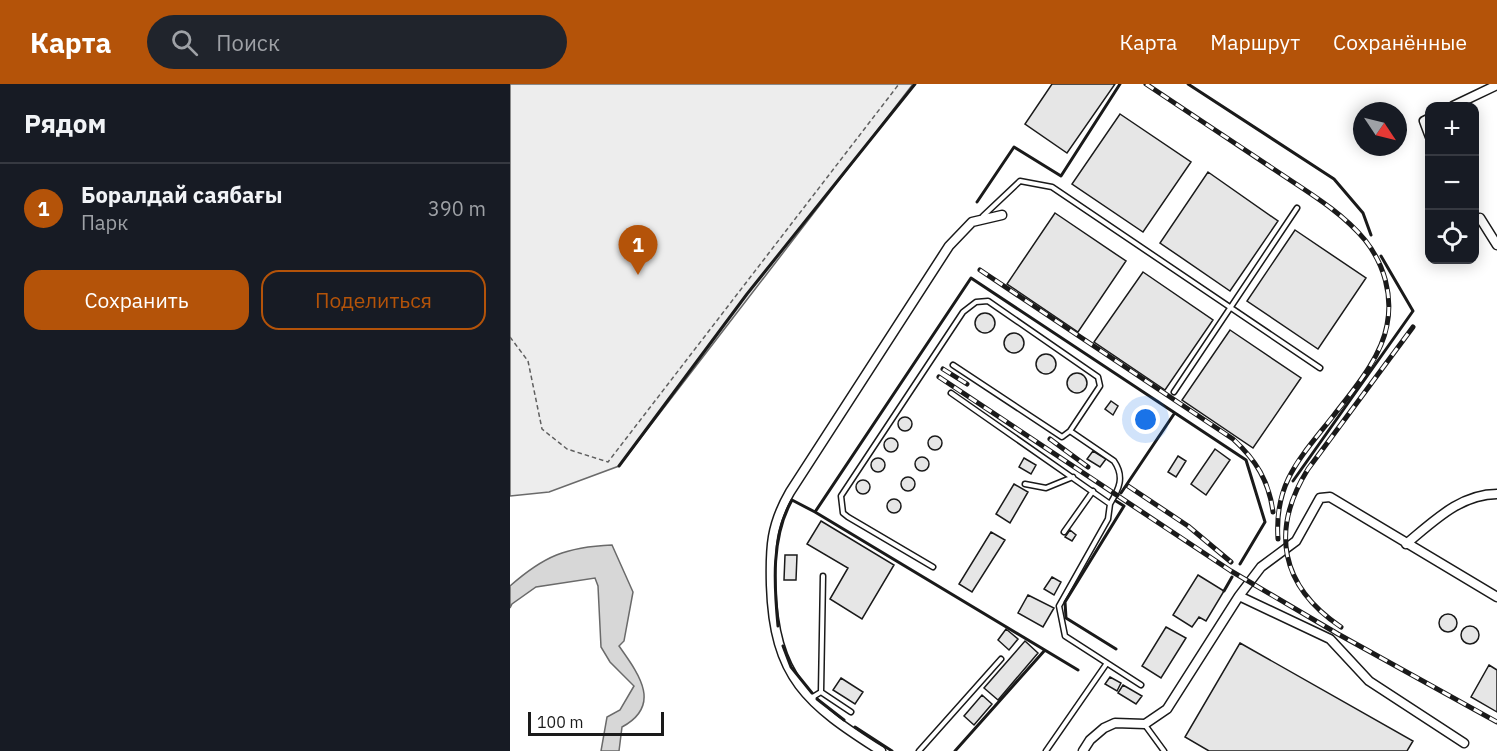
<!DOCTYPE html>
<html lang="ru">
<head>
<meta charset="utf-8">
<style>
	:root { --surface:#171b24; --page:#20242c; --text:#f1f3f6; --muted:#9ea1a6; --line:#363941; --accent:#b45309 }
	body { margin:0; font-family:"IBM Plex Sans",sans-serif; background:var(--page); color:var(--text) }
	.controls { position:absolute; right:18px; top:18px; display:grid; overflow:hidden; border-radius:12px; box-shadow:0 3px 15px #0003 }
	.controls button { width:54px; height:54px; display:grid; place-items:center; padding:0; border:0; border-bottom:2px solid var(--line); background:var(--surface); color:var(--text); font:30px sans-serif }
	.compass { position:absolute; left:843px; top:18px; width:54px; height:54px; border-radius:50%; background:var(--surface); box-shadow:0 3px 15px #0003; rotate:125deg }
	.scale { position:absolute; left:18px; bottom:15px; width:136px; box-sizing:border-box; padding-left:6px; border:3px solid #1a1a1a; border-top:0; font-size:16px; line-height:21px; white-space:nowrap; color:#1a1a1a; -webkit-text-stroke:4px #fff; paint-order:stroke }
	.you { position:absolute; left:636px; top:336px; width:21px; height:21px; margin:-15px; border:4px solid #fff; border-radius:50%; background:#1a73e8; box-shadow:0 0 0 9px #1a73e833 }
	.badge { display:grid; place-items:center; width:39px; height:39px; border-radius:50%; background:var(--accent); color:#fff; font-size:20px; font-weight:700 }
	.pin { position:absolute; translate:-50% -50px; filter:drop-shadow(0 2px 3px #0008) }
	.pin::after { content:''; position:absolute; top:32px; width:21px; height:18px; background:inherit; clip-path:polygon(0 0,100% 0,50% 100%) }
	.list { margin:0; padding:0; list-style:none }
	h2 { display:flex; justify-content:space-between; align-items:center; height:78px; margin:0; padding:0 24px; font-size:26px }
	h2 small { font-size:20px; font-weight:400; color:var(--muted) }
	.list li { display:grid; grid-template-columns:39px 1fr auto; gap:18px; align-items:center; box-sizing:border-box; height:90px; padding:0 24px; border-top:2px solid var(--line) }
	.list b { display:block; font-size:22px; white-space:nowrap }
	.list p { margin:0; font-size:20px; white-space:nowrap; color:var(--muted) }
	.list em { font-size:20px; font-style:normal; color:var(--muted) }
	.actions { display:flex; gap:12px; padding:18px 24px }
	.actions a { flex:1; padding:14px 0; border:2px solid var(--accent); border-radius:18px; text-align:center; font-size:21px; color:var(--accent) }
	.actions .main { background:var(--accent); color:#fff }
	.icon { flex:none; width:33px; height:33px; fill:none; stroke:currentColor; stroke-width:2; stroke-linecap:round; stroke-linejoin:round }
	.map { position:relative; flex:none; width:987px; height:667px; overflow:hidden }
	header { display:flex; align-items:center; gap:36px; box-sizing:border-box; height:84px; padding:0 30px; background:var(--accent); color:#fff }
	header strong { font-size:28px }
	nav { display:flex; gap:33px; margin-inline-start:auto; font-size:21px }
	.search { width:420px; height:54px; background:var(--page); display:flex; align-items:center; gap:15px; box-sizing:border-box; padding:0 21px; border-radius:33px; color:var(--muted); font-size:22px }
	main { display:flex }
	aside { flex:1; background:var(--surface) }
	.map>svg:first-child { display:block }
</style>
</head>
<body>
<header>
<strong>Карта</strong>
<div class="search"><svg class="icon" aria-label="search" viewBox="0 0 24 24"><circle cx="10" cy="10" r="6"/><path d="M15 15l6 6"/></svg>Поиск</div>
<nav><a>Карта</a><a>Маршрут</a><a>Сохранённые</a></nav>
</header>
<main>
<aside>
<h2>Рядом<small></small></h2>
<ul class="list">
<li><span class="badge">1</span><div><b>Боралдай саябағы</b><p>Парк</p></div><em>390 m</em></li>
</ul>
<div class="actions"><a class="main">Сохранить</a><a>Поделиться</a></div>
</aside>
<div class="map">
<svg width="987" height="667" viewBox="0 0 987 667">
	<rect width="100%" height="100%" fill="#fff"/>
	<!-- green -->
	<path fill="#ededed" stroke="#6a6a6a" stroke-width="1.5" d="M 0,0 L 403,0 L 109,382 L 39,408 L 0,412 Z"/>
	<!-- water -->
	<path fill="#d7d7d7" stroke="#6a6a6a" stroke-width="1.5" d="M 102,461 L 123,508 L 114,557 L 109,562 C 128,589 153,621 112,643 L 109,667 L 91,667 L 97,633 L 110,626 L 124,602 L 100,578 L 91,563 L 88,502 L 85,494 L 26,503 L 2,520 L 0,524 L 0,502 C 34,472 56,463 102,461 Z"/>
	<!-- building -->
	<path fill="#e6e6e6" stroke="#1a1a1a" stroke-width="1.5" d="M 542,0 L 605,0 L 557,69 L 515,40 Z
		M 610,30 L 681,78 L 633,148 L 562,100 Z
		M 698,88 L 768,137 L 720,207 L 650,159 Z
		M 545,129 L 616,177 L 568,248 L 497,200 Z
		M 785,146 L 856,194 L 808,265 L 737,217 Z
		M 633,188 L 703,236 L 655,306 L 584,258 Z
		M465 239a10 10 0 1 1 20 0a10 10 0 1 1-20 0Z
		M 720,246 L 791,294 L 743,364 L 672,316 Z
		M494 259a10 10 0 1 1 20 0a10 10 0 1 1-20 0Z
		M526 280a10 10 0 1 1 20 0a10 10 0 1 1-20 0Z
		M557 299a10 10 0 1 1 20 0a10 10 0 1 1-20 0Z
		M 601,317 L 608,322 L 603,331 L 595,325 Z
		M388 340a7 7 0 1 1 14 0a7 7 0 1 1-14 0Z
		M418 359a7 7 0 1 1 14 0a7 7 0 1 1-14 0Z
		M374 361a7 7 0 1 1 14 0a7 7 0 1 1-14 0Z
		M 705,365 L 720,376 L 696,411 L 681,400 Z
		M 583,367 L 596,375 L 590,383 L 577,375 Z
		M 668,372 L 676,377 L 666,393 L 658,388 Z
		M405 380a7 7 0 1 1 14 0a7 7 0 1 1-14 0Z
		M361 381a7 7 0 1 1 14 0a7 7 0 1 1-14 0Z
		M 514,374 L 526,381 L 521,390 L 509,383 Z
		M391 400a7 7 0 1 1 14 0a7 7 0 1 1-14 0Z
		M346 403a7 7 0 1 1 14 0a7 7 0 1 1-14 0Z
		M 504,400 L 518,408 L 500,439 L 486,430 Z
		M377 422a7 7 0 1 1 14 0a7 7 0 1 1-14 0Z
		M 311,437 L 384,481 L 352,535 L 320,515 L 338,484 L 297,460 Z
		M 560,446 L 566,451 L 562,457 L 555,453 Z
		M 481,448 L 495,456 L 462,508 L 449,500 Z
		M 275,471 L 287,471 L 286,496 L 274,496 Z
		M 688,491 L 714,507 L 696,537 L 689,533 L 682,543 L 663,531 Z
		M 542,493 L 551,498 L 544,511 L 534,505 Z
		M 518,511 L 544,524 L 533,543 L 508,529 Z
		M929 539a9 9 0 1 1 18 0a9 9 0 1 1-18 0Z
		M951 551a9 9 0 1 1 18 0a9 9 0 1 1-18 0Z
		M 656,543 L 676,554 L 651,594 L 632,582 Z
		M 496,545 L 508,555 L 499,566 L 488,556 Z
		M 515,557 L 528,569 L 488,616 L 474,604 Z
		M 730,559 L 903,657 L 897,667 L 699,667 L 675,653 Z
		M 979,581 L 987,586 L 987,628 L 961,613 Z
		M 600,593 L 611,599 L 607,607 L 595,600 Z
		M 331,594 L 353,608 L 345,620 L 323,606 Z
		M 613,601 L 632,612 L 626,620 L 608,609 Z
		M 472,611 L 482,620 L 464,641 L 454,632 Z"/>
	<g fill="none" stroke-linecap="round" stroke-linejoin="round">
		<!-- service casing -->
		<g stroke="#1a1a1a" stroke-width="7">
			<path id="service" d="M 473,132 L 510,97 L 542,103 L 810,284
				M 443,281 L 552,353 L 560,347
				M 664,308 L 787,124
				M 441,309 L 600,420 L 598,435 L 549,522 L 555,552 L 631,601
				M 515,400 L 536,404 L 563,393
				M 554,448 L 583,407
				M 423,483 L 338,433 L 333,429 L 331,412 L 453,228 L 466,218 L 478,217 L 588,293 L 590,302 L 560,347 L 604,377 C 615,393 609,405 600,420
				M 311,608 L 313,492
				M 301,614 L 311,608 L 341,628
				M 635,641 L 654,667
				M 409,667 L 491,575
				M 536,667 L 597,579"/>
		</g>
		<!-- minor casing -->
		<g stroke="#1a1a1a" stroke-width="11">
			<path id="minor" d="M 943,22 L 987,1
				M 920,34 L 914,37 L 920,53
				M 970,134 L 987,161
				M 896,460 C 923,438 950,410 987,410
				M 729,512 L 820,555 L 859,597 L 954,659
				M 371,667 C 297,620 264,594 261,501 C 260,463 261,441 280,408 L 439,162 L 462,138 L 492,131
				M 573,667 L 580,656 L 594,644 L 605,639 L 635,640 L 657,625 L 729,512 L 751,483 L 786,457 L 810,414 L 820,413 L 987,513"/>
		</g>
		<!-- path -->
		<path stroke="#5f5f5f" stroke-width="1.5" stroke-dasharray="4.5 3" stroke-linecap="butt" d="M 0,253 L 18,277 L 32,345 L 57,365 L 98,378 L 389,0"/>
		<!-- service -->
		<use href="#service" stroke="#fff" stroke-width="4"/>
		<!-- minor -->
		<use href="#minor" stroke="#fff" stroke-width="8"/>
		<!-- rail casing -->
		<g stroke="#1a1a1a" stroke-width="5">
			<path id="rail" d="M 636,0 C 679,29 722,57 765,86 C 796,107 831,127 855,156 C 874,180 883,211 877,241 C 871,274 844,305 824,331 C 791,373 764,398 768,455
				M 470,186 L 723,355 C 746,376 759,397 763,428
				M 433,285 L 457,300
				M 429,293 L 721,487 L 828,550 L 987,638
				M 540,355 L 578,383
				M 618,402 L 678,442 L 721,478
				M 831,543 C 770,502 760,446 798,385 L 903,243"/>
		</g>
		<!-- rail -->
		<use href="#rail" stroke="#fff" stroke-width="3" stroke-dasharray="9" stroke-linecap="butt"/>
		<!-- wall -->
		<path stroke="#1a1a1a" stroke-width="3" d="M 678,0 L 824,95 L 853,129 L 861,151
			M 467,118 L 504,63 L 551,92 L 610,0
			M 109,382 L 237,210 L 405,0
			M 783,397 L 903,227 L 871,172
			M 611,409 L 664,330
			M 606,417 L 614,422 L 555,518 L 556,534 L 606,565
			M 714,507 L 722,493
			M 268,542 C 264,500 261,453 282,416 L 305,428
			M 273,562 L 281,583 L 302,609
			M 568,586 L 305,428 L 461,194 L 736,376 L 755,438 L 730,480
			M 307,615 L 334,636
			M 345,643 L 382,667
			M 445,667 L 535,566"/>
	</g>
</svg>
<div class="controls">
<button>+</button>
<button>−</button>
<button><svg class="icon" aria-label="locate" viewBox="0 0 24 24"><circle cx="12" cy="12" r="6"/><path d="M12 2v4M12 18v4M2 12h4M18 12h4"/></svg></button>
</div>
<svg class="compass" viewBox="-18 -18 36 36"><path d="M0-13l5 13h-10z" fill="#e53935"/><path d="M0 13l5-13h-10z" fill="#9ea1a6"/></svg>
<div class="scale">100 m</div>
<div class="you"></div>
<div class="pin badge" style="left:128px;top:191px">1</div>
</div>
</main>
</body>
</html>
